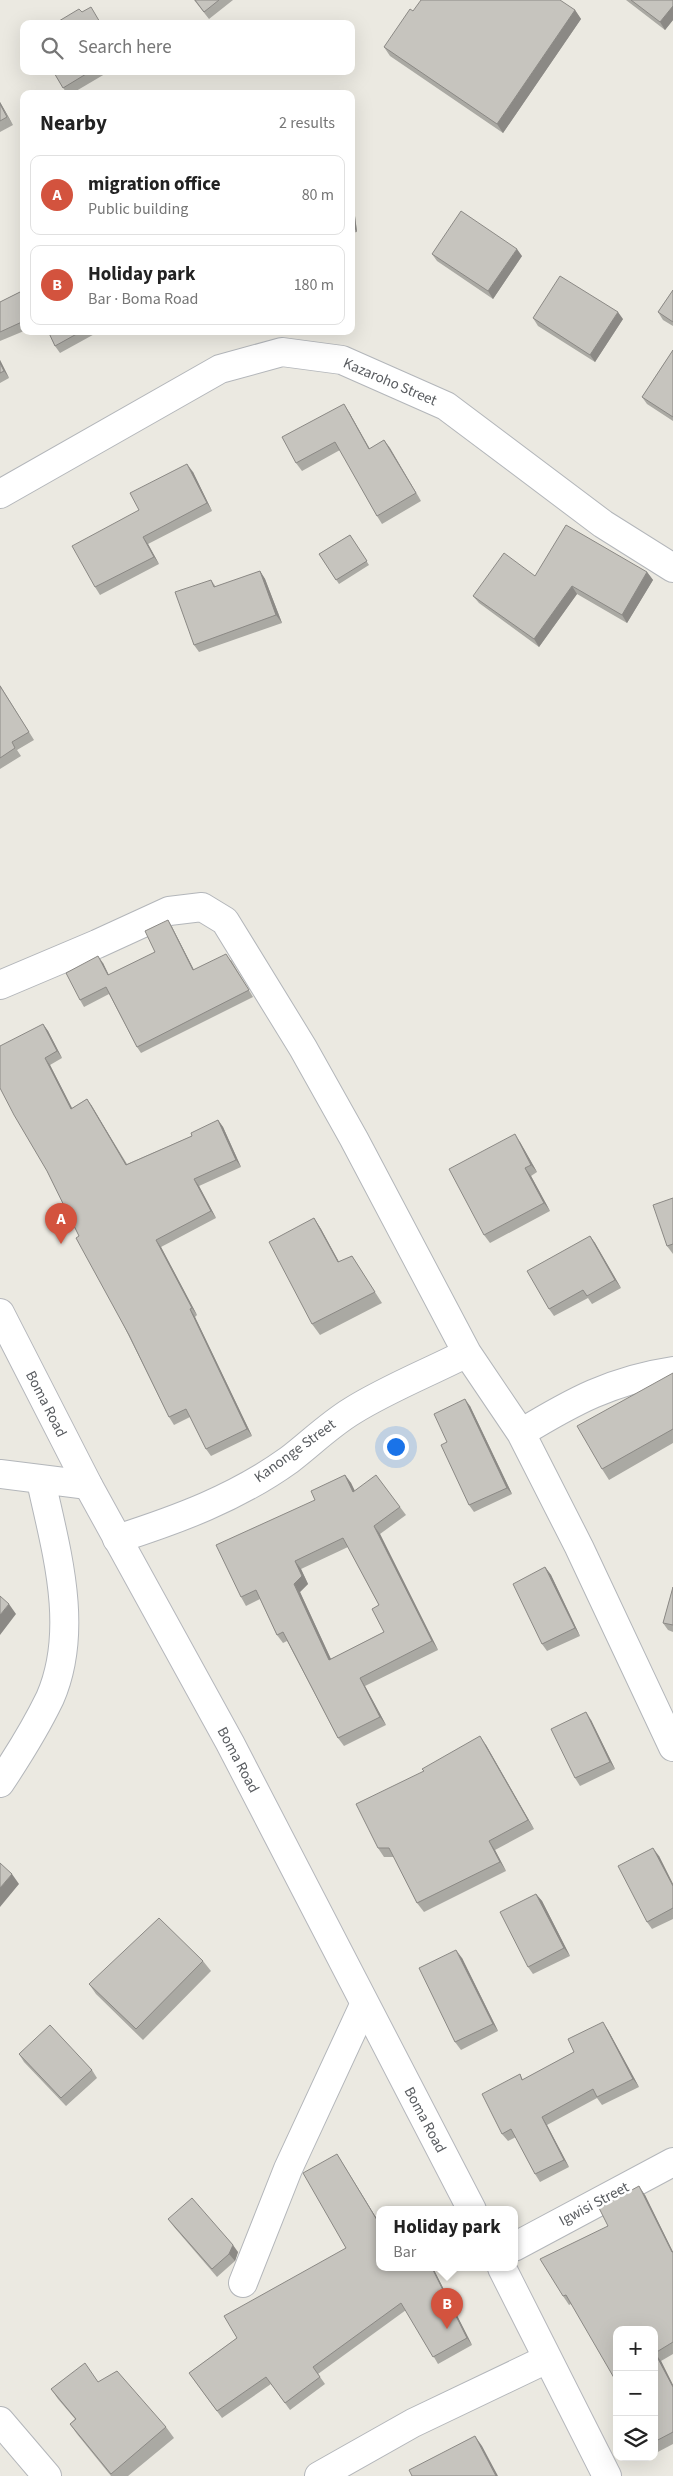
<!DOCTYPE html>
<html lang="en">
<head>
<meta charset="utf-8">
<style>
	:root { --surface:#fff; --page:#f2f2f2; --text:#222; --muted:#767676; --line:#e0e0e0; --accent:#d3533e }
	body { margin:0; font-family:"Source Sans 3",sans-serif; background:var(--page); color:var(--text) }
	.controls { position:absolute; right:15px; bottom:15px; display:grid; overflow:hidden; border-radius:10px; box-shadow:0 5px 20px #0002 }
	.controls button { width:45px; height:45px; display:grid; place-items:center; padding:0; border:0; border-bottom:1px solid var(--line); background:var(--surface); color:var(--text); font:25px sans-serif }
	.you { position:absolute; left:395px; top:1446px; width:18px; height:18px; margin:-12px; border:4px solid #fff; border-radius:50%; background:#1a73e8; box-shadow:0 0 0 8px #1a73e833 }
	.badge { display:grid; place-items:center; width:32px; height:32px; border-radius:50%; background:var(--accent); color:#fff; font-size:16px; font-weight:700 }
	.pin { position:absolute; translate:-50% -41px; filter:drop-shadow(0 1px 2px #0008) }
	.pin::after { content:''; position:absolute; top:26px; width:18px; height:15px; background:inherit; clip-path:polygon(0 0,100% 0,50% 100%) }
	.popup { position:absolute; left:376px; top:2206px; width:142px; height:65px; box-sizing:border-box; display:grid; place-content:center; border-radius:10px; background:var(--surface); filter:drop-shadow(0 1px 4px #0005); font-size:16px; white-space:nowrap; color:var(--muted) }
	.popup b { font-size:19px; color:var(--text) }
	.popup::after { content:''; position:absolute; left:50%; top:100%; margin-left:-10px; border:10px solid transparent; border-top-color:var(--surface) }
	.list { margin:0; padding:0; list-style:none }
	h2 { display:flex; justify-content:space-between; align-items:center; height:65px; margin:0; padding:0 20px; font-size:21px }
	h2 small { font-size:16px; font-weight:400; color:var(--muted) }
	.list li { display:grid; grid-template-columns:32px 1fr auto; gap:15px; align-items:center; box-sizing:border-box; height:80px; margin:0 10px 10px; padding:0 10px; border:1px solid var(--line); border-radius:10px }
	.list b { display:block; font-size:19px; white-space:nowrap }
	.list p { margin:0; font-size:16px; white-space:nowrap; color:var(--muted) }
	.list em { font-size:16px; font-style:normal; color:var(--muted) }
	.icon { flex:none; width:28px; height:28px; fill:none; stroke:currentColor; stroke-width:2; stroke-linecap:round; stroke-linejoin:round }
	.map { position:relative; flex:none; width:673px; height:2476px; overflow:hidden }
	.search { position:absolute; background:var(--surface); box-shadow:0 5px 20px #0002; left:20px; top:20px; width:335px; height:55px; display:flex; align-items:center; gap:12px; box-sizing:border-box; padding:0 18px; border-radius:10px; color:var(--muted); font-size:19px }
	.panel { position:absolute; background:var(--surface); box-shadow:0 5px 20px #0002; left:20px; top:90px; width:335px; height:245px; border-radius:10px }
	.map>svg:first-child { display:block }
</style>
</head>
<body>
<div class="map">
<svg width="673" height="2476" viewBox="0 0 673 2476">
	<rect width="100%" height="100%" fill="#ebe9e1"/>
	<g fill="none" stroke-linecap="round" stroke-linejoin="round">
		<!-- minor casing -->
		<g stroke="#b3b6ba" stroke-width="30">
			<path id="minor" d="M 0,494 L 220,369 L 282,352 L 342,360 L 446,406 L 603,524 L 673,568
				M 0,985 L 97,944 L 169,911 L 202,907 L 225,921 L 303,1048 L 354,1139 L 467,1353 L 521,1433 L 579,1547 L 673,1747
				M 521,1433 C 572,1402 612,1380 673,1371
				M 0,1474 L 88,1485
				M 117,1539 C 179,1519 236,1498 289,1460 C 310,1444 329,1425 352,1411 C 387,1389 430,1372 467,1353
				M 0,1783 C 18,1756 36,1727 50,1698 C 80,1629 56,1550 41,1481
				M 514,2247 L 673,2162
				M 243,2283 L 288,2169 L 364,2005
				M 0,2421 L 47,2476
				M 319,2476 L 413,2423 L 547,2359"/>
		</g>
		<!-- secondary casing -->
		<g stroke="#b5b7bc" stroke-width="30">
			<path id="secondary" d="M 0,1313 L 88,1485 L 230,1743 L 472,2210
				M 502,2268 L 607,2476"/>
		</g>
		<!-- minor -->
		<use href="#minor" stroke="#fff" stroke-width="28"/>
		<!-- secondary -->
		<use href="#secondary" stroke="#fff" stroke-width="28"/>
	</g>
	<!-- wall -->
	<path fill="#aaa9a3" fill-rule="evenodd" d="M 194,0 L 233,0 L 209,19 Z
		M 626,0 L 673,0 L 673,20 L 665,30 Z
		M 575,10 L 581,19 L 503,133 L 390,56 L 384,47 L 413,11 Z
		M 53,71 L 110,71 L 71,94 L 67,94 Z
		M 0,102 L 13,125 L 0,132 Z
		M 351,184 L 357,232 L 351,233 Z
		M 432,254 L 522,256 L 493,299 L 437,261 Z
		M 24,290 L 24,331 L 0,341 L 0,302 Z
		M 673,290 L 673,326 L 663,320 L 658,312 Z
		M 533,318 L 623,319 L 595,362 L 538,326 Z
		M 48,331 L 100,331 L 60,353 L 55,346 Z
		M 673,350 L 673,421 L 647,404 L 642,397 Z
		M 0,360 L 9,378 L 0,383 Z
		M 349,412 L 370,449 L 384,440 L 421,501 L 382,524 L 377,516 L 340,450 L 302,471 L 296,463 Z
		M 193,472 L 212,511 L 148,544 L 159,564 L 100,595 L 95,587 L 139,510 Z
		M 350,535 L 369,565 L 339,584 L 319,554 Z
		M 260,571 L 265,579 L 282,623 L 199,652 L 194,645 L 211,580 L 216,587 Z
		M 647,572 L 653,580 L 627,623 L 577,594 L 539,647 L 479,603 L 473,596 L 535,576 Z
		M 0,685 L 34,740 L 17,750 L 21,756 L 0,769 Z
		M 168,920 L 172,927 L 194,970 L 231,960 L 253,997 L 141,1053 L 137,1047 L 109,994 L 84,1007 L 80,1000 L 103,963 L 109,975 L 155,952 Z
		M 43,1024 L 48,1031 L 62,1058 L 50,1065 L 72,1108 L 87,1099 L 127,1164 L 192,1136 L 218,1120 L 223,1127 L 241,1167 L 199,1186 L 216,1218 L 161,1247 L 197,1315 L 195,1317 L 252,1436 L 211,1456 L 206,1449 L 190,1417 L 174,1425 L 169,1417 L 47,1171 Z
		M 520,1142 L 537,1172 L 531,1176 L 550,1211 L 490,1243 L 484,1235 Z
		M 673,1198 L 673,1254 L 667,1246 Z
		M 314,1218 L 321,1229 L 339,1262 L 352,1256 L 382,1303 L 320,1335 L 312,1324 Z
		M 590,1236 L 595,1243 L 621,1288 L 592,1304 L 588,1298 L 554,1316 L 549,1309 Z
		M 673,1373 L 673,1443 L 609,1480 L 602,1469 Z
		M 470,1406 L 512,1494 L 474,1512 L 469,1505 L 447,1442 Z
		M 345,1475 L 351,1483 L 355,1491 L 400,1507 L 406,1515 L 380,1534 L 438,1650 L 365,1686 L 386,1725 L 344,1746 L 338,1738 L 287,1641 L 283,1643 L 277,1635 L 260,1599 L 246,1606 L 241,1597 L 315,1500 ZM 348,1547 L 379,1605 L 384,1632 L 331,1659 L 300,1592 L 308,1584 L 301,1569 Z
		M 545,1567 L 551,1575 L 580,1636 L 547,1651 L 542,1644 Z
		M 673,1587 L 673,1632 L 668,1630 L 663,1623 Z
		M 591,1720 L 615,1769 L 580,1786 L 575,1778 Z
		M 486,1745 L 534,1829 L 495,1850 L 506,1871 L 424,1912 L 417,1903 L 394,1857 L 384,1857 L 378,1848 Z
		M 659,1856 L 673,1884 L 673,1919 L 652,1929 L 647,1922 Z
		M 536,1894 L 542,1901 L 570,1956 L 533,1974 L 528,1967 Z
		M 462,1958 L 498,2031 L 461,2050 L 455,2042 Z
		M 203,1961 L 211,1971 L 143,2040 L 96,1994 L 89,1984 Z
		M 608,2030 L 639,2087 L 602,2105 L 597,2098 L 547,2125 L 569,2167 L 540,2182 L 535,2174 L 516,2137 L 508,2141 L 502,2134 L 520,2074 L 523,2080 L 574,2052 Z
		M 19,2054 L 92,2070 L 97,2078 L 66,2106 L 24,2062 Z
		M 337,2154 L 380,2224 L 380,2268 L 433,2268 L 472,2345 L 438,2364 L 406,2310 L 318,2374 L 325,2384 L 290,2410 L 271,2384 L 222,2418 L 189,2373 L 237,2338 L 346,2248 Z
		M 645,2195 L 673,2252 L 673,2354 L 661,2361 L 673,2385 L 673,2444 L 654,2454 L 654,2330 L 571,2304 L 569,2305 L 563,2296 L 608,2226 Z
		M 168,2219 L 238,2252 L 235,2261 L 217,2277 L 174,2227 Z
		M 98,2382 L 166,2427 L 174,2438 L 128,2476 L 111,2476 L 77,2434 L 70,2424 L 75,2419 L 58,2399 L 51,2389 Z"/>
	<!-- shaded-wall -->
	<path fill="#8b8985" d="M 673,6 L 673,20 L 665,30 L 660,22 Z
		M 575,10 L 581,19 L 503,133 L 497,124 Z
		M 0,102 L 13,125 L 0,104 Z
		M 351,184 L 357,232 L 352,225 L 351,220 Z
		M 517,249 L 522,256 L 493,299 L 488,291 Z
		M 618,312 L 623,319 L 595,362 L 590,355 Z
		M 0,360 L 9,378 L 4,371 L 0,363 Z
		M 344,404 L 349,412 L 374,457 L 369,449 Z
		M 384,440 L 390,448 L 421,501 L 416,493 Z
		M 187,464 L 193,472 L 212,511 L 207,503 Z
		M 143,537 L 148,544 L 159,564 L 154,557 Z
		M 260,571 L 265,579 L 282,623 L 276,615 Z
		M 647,572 L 653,580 L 627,623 L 622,615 Z
		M 572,586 L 577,594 L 539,647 L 534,639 Z
		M 168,920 L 172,927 L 197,976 L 193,970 Z
		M 98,956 L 103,963 L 112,982 L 108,975 Z
		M 43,1024 L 48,1031 L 62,1058 L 57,1051 Z
		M 45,1058 L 50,1065 L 76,1116 L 71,1109 Z
		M 87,1099 L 92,1106 L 131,1172 L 126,1165 Z
		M 218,1120 L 223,1127 L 241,1167 L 236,1160 Z
		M 515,1134 L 520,1142 L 537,1172 L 531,1165 Z
		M 525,1168 L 531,1176 L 550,1211 L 544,1203 Z
		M 194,1179 L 199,1186 L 216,1218 L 211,1211 Z
		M 314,1218 L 321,1229 L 345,1273 L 338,1262 Z
		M 590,1236 L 595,1243 L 621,1288 L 615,1280 Z
		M 156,1240 L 161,1247 L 197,1315 L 192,1308 Z
		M 190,1309 L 195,1317 L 252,1436 L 247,1429 Z
		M 465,1399 L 470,1406 L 512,1494 L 507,1488 Z
		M 345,1475 L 351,1483 L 359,1500 L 353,1492 Z
		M 374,1526 L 380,1534 L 438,1650 L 432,1641 Z
		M 295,1561 L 301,1569 L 308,1584 L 300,1592 L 335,1668 L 329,1660 L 294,1584 Z
		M 545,1567 L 551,1575 L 580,1636 L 575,1628 Z
		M 9,1604 L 16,1614 L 0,1635 L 0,1615 Z
		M 360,1678 L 365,1686 L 386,1725 L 380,1717 Z
		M 586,1712 L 591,1720 L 615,1769 L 610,1762 Z
		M 480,1736 L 486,1745 L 534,1829 L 528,1820 Z
		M 489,1841 L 495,1850 L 506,1871 L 500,1862 Z
		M 653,1848 L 659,1856 L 673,1884 L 673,1886 Z
		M 12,1874 L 19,1884 L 0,1907 L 0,1888 Z
		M 536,1894 L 542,1901 L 570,1956 L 564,1948 Z
		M 456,1950 L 462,1958 L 498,2031 L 493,2024 Z
		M 603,2022 L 608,2030 L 639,2087 L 633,2079 Z
		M 542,2117 L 547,2125 L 569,2167 L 564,2160 Z
		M 337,2154 L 380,2224 L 380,2225 Z
		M 639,2186 L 645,2195 L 673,2252 L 673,2254 Z
		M 233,2245 L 238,2252 L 235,2261 L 229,2254 Z
		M 432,2268 L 433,2268 L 472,2345 L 467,2338 Z
		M 655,2353 L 661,2361 L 673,2385 L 673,2387 Z
		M 475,2436 L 482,2446 L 498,2476 L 496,2476 Z"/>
	<!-- building -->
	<path fill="#c6c4be" stroke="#8b8985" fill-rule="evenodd" d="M 195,0 L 219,0 L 204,12 Z
		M 421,0 L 560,0 L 575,10 L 497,124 L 384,47 L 410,9 L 413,11 Z
		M 631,0 L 673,0 L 673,6 L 660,22 Z
		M 91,7 L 101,24 L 54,24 L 79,9 L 82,12 Z
		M 53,71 L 91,71 L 63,88 Z
		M 0,104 L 7,117 L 0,121 Z
		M 461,211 L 517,249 L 488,291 L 432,254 Z
		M 560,276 L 618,312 L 590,355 L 533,318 Z
		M 24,290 L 24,321 L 0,332 L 0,302 Z
		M 673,290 L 673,322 L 658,312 Z
		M 48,331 L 82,331 L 55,346 Z
		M 673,350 L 673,417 L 642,397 Z
		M 0,363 L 4,371 L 0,373 Z
		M 344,404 L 369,449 L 384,440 L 416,493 L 377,516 L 335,442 L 296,463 L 282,437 Z
		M 187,464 L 207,503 L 143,537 L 154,557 L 95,587 L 72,546 L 139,510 L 130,493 Z
		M 566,525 L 647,572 L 622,615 L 572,586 L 534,639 L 473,596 L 504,553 L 535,576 Z
		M 350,535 L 367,561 L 336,580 L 319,554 Z
		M 260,571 L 276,615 L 194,645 L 175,592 L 211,580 L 214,587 Z
		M 0,686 L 29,732 L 12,742 L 15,748 L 0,758 Z
		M 168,920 L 193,970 L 226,954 L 249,990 L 137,1047 L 106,987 L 80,1000 L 66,973 L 98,956 L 108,975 L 155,952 L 145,931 Z
		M 43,1024 L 57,1051 L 45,1058 L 71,1109 L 87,1099 L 126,1165 L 192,1136 L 191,1133 L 218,1120 L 236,1160 L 194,1179 L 211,1211 L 156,1240 L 192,1308 L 190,1309 L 247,1429 L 206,1449 L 186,1409 L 169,1417 L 129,1335 L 76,1238 L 79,1236 L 47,1171 L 14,1115 L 0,1088 L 0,1046 Z
		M 515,1134 L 531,1165 L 525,1168 L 544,1203 L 484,1235 L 449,1169 Z
		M 673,1198 L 673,1244 L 667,1246 L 653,1205 Z
		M 314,1218 L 338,1262 L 352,1256 L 375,1292 L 312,1324 L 269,1242 Z
		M 590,1236 L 615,1280 L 587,1296 L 583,1290 L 549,1309 L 527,1271 Z
		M 673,1373 L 673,1429 L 602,1469 L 577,1426 Z
		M 465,1399 L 507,1488 L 469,1505 L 441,1445 L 447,1442 L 434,1414 Z
		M 345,1475 L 353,1492 L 376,1475 L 400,1507 L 374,1526 L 432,1641 L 360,1678 L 380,1717 L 338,1738 L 283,1632 L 277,1635 L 256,1590 L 241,1597 L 216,1545 L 315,1500 L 311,1491 ZM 343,1538 L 379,1605 L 372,1609 L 384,1632 L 329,1660 L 294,1584 L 302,1576 L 295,1561 Z
		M 545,1567 L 575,1628 L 542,1644 L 513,1584 Z
		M 673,1587 L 673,1625 L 663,1623 Z
		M 0,1596 L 9,1604 L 0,1615 Z
		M 586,1712 L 610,1762 L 575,1778 L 551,1729 Z
		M 480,1736 L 528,1820 L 489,1841 L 500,1862 L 417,1903 L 389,1848 L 378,1848 L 356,1804 L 424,1771 L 422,1769 Z
		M 653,1848 L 673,1886 L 673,1908 L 647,1922 L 618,1866 Z
		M 0,1863 L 12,1874 L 0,1888 Z
		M 536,1894 L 564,1948 L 528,1967 L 500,1912 Z
		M 159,1918 L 203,1961 L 136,2029 L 89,1984 Z
		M 456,1950 L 493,2024 L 455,2042 L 419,1968 Z
		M 603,2022 L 633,2079 L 597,2097 L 593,2089 L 542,2117 L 564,2160 L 535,2174 L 511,2129 L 502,2134 L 482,2094 L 520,2074 L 522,2080 L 574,2052 L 568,2039 Z
		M 50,2025 L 92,2070 L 61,2098 L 19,2054 Z
		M 337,2154 L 380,2225 L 380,2268 L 432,2268 L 467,2338 L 433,2357 L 401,2303 L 313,2367 L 320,2377 L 285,2403 L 266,2377 L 217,2411 L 189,2373 L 237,2338 L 224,2316 L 346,2248 L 303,2173 Z
		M 639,2186 L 672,2252 L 673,2252 L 673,2342 L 655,2353 L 673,2387 L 673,2432 L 654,2442 L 654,2330 L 617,2330 L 617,2383 L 566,2295 L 563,2296 L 540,2259 L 608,2226 L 599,2208 Z
		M 192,2198 L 233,2245 L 229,2254 L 212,2269 L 168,2219 Z
		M 85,2363 L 98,2382 L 117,2371 L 166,2427 L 111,2474 L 70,2424 L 76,2419 L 51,2389 Z
		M 475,2436 L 496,2476 L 412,2476 L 409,2470 Z"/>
	<g text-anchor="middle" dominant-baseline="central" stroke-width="5" stroke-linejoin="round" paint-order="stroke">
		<!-- street labels -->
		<g font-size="15" fill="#595c60" stroke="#fff">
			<text transform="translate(390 382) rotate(23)">Kazaroho Street</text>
			<text transform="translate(46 1404) rotate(63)">Boma Road</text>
			<text transform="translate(295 1451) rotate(-36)">Kanonge Street</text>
			<text transform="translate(238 1760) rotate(62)">Boma Road</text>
			<text transform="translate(425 2120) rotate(62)">Boma Road</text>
			<text transform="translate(594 2204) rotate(-28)">Igwisi Street</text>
		</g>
	</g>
</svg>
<div class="controls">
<button>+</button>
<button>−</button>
<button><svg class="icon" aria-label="layers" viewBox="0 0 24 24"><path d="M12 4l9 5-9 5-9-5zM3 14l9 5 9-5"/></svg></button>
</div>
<div class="you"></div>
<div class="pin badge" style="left:61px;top:1244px">A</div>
<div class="pin badge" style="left:447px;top:2329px">B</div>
<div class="popup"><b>Holiday park</b>Bar</div>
<div class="search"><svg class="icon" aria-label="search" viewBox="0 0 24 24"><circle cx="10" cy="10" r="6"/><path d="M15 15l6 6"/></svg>Search here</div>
<section class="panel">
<h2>Nearby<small>2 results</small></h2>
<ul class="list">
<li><span class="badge">A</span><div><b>migration office</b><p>Public building</p></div><em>80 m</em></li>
<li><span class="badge">B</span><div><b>Holiday park</b><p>Bar · Boma Road</p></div><em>180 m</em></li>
</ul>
</section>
</div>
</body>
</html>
